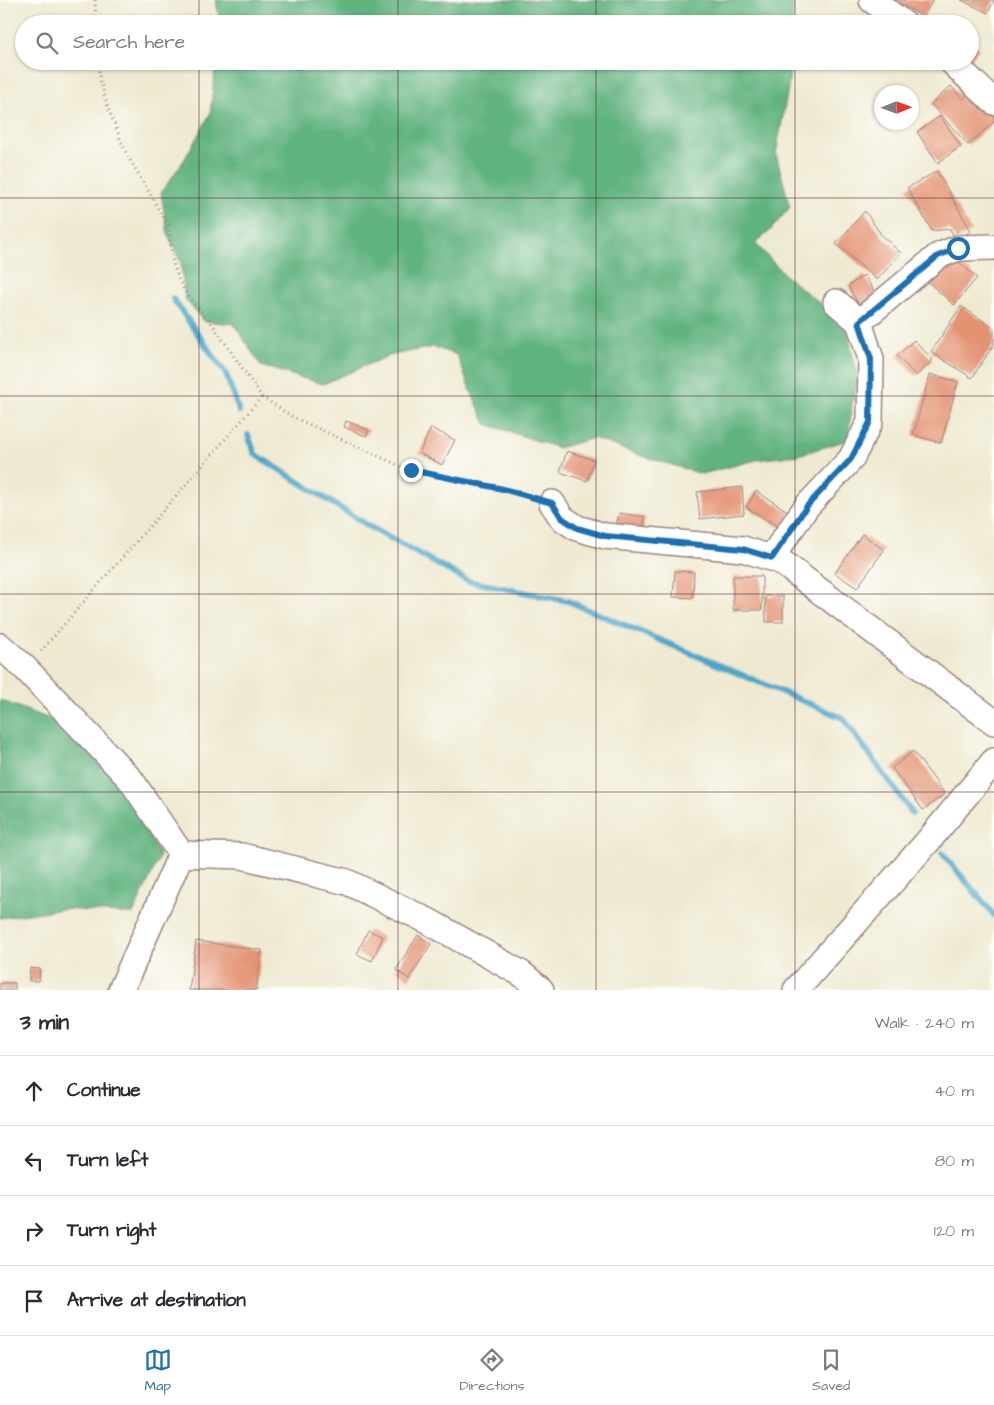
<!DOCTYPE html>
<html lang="en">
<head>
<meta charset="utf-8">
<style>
	:root { --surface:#fff; --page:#f7f7f7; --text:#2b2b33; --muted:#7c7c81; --line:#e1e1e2; --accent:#1f6fb2 }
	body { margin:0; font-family:"Architects Daughter",sans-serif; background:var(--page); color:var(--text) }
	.compass { position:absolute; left:874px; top:85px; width:45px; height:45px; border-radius:50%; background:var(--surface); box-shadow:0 1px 4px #0004; rotate:89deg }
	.stop { position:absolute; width:15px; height:15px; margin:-11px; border:4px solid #1f6fb2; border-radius:50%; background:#fff }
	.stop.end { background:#1f6fb2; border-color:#fff; box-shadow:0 1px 5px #0008 }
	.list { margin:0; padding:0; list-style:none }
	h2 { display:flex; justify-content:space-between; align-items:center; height:65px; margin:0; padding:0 20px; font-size:21px }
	h2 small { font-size:16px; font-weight:400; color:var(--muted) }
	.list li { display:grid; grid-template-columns:32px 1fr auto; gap:15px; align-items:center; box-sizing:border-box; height:70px; padding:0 20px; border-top:1px solid var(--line) }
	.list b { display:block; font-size:19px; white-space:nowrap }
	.list em { font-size:16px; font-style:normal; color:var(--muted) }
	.icon { flex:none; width:28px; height:28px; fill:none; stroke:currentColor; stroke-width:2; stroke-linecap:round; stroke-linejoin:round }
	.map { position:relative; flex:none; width:994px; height:990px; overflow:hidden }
	.search { position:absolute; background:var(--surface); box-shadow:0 1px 4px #0004; left:15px; right:15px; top:15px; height:55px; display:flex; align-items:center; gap:12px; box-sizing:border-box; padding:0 18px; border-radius:28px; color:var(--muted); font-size:19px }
	.sheet { height:345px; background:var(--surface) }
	nav { display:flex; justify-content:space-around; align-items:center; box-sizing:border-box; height:70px; border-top:1px solid var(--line); background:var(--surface); font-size:14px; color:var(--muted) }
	nav a { display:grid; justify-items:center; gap:2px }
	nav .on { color:var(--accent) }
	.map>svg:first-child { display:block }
</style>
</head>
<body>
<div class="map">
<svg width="994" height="990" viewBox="0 0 994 990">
	<rect width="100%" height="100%" fill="#fdfcf7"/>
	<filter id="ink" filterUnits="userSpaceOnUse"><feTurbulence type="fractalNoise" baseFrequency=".02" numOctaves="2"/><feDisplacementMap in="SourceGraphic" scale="10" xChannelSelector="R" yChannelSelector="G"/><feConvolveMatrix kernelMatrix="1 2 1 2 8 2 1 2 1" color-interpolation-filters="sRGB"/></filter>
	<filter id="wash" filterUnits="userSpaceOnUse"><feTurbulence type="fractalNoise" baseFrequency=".0096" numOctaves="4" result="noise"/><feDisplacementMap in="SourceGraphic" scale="20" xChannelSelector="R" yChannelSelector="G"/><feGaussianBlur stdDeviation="1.12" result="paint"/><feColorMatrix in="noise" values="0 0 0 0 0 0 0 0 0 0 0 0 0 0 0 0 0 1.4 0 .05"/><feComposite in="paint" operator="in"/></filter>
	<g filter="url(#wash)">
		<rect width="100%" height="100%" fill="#eee9d0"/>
		<!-- forest -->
		<path fill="#61b27f" stroke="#566855" d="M 216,0 L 788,0 L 793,3 L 792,24 L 220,24 Z
			M 216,61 L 790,61 L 789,83 L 776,154 L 790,207 L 769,232 L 755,243 L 787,277 L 846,324 L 858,380 L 852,404 L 848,440 L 798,455 L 756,460 L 702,474 L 642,456 L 593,438 L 559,448 L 486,424 L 469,387 L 457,355 L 433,347 L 388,356 L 323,384 L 261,366 L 234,324 L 203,321 L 185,299 L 181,263 L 168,235 L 161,193 L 184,160 L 210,114 Z
			M 0,700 L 68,726 L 110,764 L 160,856 L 133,914 L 63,909 L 0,918 Z"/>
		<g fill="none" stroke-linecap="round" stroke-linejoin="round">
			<!-- stream -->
			<path stroke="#4da6ca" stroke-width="6" d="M 173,299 L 226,374 L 239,411
				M 248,435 L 255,454 L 372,528 L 468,581 L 568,601 L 843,718 L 912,813
				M 942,853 L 994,915"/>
		</g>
		<g id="blocks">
			<!-- building -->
			<path fill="#e39272" d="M 895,0 L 933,0 L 923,17 Z
				M 961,0 L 994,0 L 988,13 Z
				M 970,42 L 979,48 L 970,60 Z
				M 951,86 L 963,99 L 972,91 L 994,115 L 994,122 L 968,145 L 931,104 Z
				M 940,116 L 961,146 L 938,163 L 917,132 Z
				M 937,171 L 971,231 L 956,240 L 950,229 L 932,231 L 907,188 Z
				M 865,211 L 882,236 L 901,253 L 877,280 L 836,244 Z
				M 957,260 L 977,278 L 954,305 L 928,282 L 941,267 Z
				M 864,275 L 879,299 L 862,310 L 848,286 Z
				M 961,306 L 994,328 L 994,344 L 972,378 L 931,352 Z
				M 914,340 L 933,360 L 916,376 L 897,356 Z
				M 930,374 L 958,382 L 941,443 L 913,435 Z
				M 346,421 L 369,430 L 366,436 L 344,427 Z
				M 431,428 L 455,440 L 442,465 L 419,453 Z
				M 567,451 L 594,460 L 587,481 L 560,472 Z
				M 742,487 L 744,514 L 700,519 L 697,492 Z
				M 756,491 L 794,515 L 785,531 L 746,507 Z
				M 619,513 L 645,517 L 643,532 L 616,528 Z
				M 862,534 L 884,550 L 857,588 L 835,573 Z
				M 675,571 L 694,572 L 693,598 L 673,597 Z
				M 733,576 L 762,576 L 762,610 L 733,610 Z
				M 765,596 L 783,596 L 783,622 L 766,622 Z
				M 913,751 L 945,794 L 923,810 L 892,768 Z
				M 368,930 L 383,937 L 372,961 L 357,954 Z
				M 418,935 L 431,944 L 409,979 L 396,970 Z
				M 196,941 L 262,950 L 256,990 L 189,990 Z
				M 30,968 L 40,969 L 39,981 L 29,981 Z
				M 0,983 L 15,983 L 15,990 L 0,990 Z"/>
		</g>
	</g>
	<g filter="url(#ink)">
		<use href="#blocks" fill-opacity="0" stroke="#9c847e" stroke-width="1"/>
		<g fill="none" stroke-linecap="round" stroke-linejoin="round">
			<!-- minor casing -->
			<g stroke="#9c847e" stroke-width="28">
				<path id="minor" d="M 872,0 L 904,24
					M 951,61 L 994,102
					M 859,322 L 938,256 L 958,248 L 994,247
					M 552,503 L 562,518 L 577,528 L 605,536 L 743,549 L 780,561 L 994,722
					M 771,558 L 807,506 L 851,459 L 870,422 L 871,359 L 859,322 L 836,302
					M 0,646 L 25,668 L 131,780 L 181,854
					M 181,854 L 242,856 L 347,882 L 428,921 L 522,974 L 541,990
					M 121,990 L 181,854
					M 796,990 L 929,840 L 994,761"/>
			</g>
			<!-- path -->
			<path stroke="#9c847e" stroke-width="3" stroke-dasharray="1 4" stroke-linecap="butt" d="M 95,0 L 96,24
				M 98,61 L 100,80 L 108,108 L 125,151 L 168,225 L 173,263 L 179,280 L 189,298 L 210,321 L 262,397 L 293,417 L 411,471 L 503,489 L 531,497
				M 41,651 L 262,397"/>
			<!-- minor -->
			<use href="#minor" stroke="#fff" stroke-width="25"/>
		</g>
	</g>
	<g fill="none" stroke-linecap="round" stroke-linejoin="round" filter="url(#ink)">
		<!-- route -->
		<path stroke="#1f6fb2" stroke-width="6" d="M 411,470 L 503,489 L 552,503 L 562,518 L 577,528 L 605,536 L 743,549 L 772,558 L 807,506 L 851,459 L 870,422 L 871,359 L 859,322 L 938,256 L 958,248"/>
	</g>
	<!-- grid -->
	<path fill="none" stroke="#4a1f2b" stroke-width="1" stroke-opacity="0.55" d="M 199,0 L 199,24M 398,0 L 398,24M 596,0 L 596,24M 795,0 L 795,24M 199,61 L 199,990M 398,61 L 398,990M 596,61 L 596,990M 795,61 L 795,990M 0,198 L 994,198M 0,396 L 994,396M 0,594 L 994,594M 0,792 L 994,792"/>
</svg>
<svg class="compass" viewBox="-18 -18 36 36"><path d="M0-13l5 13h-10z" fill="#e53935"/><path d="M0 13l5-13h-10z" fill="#7c7c81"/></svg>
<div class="stop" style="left:958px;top:248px"></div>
<div class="stop end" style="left:411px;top:470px"></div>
<div class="search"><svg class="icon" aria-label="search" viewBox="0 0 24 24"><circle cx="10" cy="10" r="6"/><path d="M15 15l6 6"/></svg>Search here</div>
</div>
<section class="sheet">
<h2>3 min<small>Walk · 240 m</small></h2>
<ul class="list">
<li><svg class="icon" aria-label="ahead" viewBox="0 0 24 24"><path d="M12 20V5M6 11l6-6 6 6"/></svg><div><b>Continue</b></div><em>40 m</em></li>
<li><svg class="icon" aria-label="left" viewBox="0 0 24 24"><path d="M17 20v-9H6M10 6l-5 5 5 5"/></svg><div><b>Turn left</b></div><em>80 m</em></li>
<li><svg class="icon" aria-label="right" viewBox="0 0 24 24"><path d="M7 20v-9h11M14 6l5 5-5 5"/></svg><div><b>Turn right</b></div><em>120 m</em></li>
<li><svg class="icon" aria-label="arrive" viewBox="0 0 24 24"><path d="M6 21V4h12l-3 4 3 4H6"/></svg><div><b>Arrive at destination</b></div></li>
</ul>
</section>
<nav>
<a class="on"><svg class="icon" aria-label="map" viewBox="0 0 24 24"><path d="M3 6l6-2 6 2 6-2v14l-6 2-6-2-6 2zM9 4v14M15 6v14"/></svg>Map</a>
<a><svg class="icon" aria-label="directions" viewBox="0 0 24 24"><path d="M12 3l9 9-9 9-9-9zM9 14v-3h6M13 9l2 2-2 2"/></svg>Directions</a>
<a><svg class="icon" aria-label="saved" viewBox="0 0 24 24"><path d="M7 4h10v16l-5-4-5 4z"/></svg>Saved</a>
</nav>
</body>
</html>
